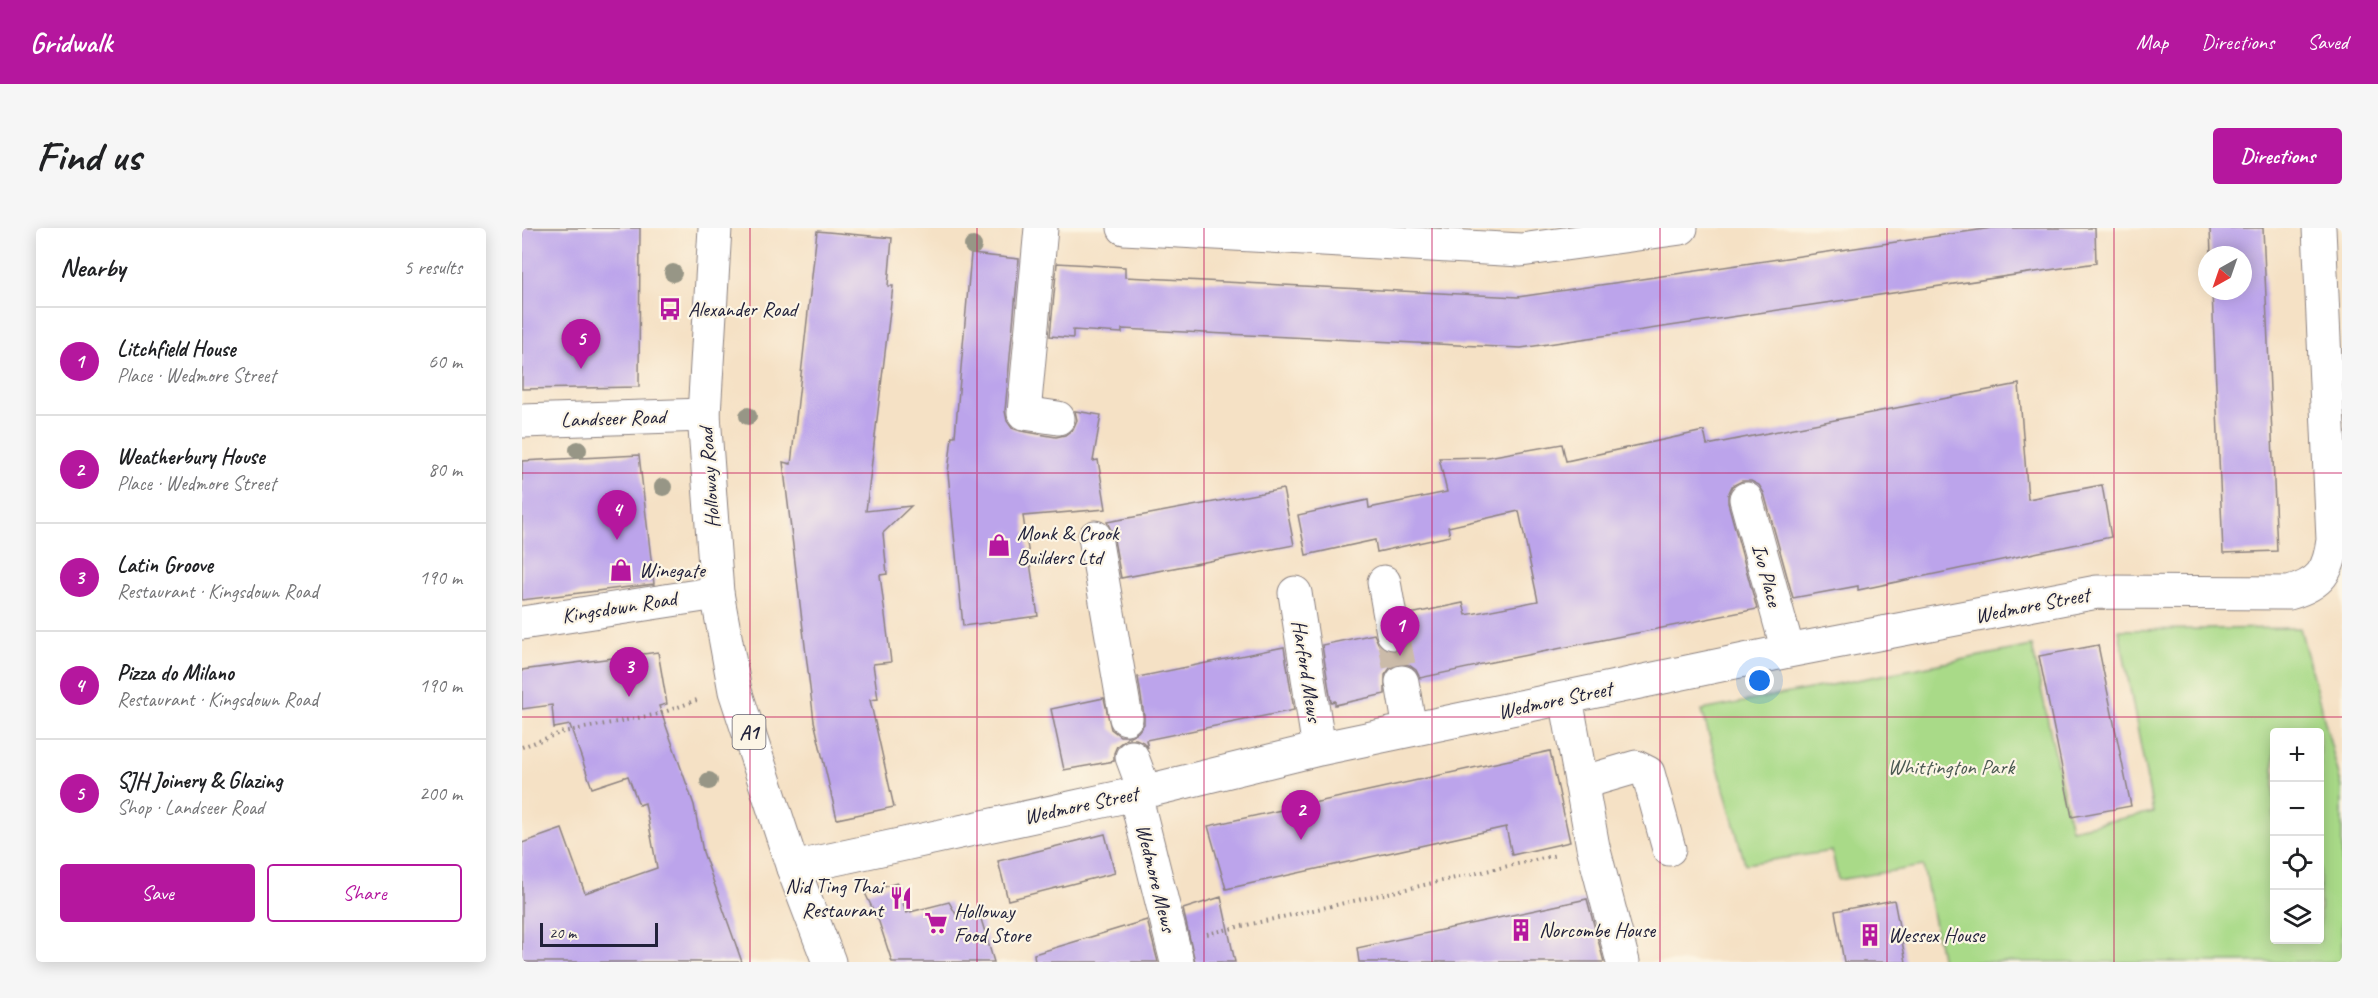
<!DOCTYPE html>
<html lang="en">
<head>
<meta charset="utf-8">
<style>
	:root { --surface:#fff; --page:#f6f6f6; --text:#202124; --muted:#757577; --line:#e0e0e0; --accent:#b5179e }
	body { margin:0; font-family:Caveat,sans-serif; background:var(--page); color:var(--text) }
	.controls { position:absolute; right:18px; bottom:18px; display:grid; overflow:hidden; border-radius:6px; box-shadow:0 3px 15px #0003 }
	.controls button { width:54px; height:54px; display:grid; place-items:center; padding:0; border:0; border-bottom:2px solid var(--line); background:var(--surface); color:var(--text); font:30px sans-serif }
	.compass { position:absolute; left:1676px; top:18px; width:54px; height:54px; border-radius:50%; background:var(--surface); box-shadow:0 3px 15px #0003; rotate:220deg }
	.scale { position:absolute; left:18px; bottom:15px; width:118px; box-sizing:border-box; padding-left:6px; border:3px solid #22223b; border-top:0; font-size:16px; line-height:21px; white-space:nowrap; color:#22223b; -webkit-text-stroke:4px #fcf5e5; paint-order:stroke }
	.you { position:absolute; left:1238px; top:453px; width:21px; height:21px; margin:-15px; border:4px solid #fff; border-radius:50%; background:#1a73e8; box-shadow:0 0 0 9px #1a73e833 }
	.badge { display:grid; place-items:center; width:39px; height:39px; border-radius:50%; background:var(--accent); color:#fff; font-size:20px; font-weight:700 }
	.pin { position:absolute; translate:-50% -50px; filter:drop-shadow(0 2px 3px #0008) }
	.pin::after { content:''; position:absolute; top:32px; width:21px; height:18px; background:inherit; clip-path:polygon(0 0,100% 0,50% 100%) }
	.list { margin:0; padding:0; list-style:none }
	h2 { display:flex; justify-content:space-between; align-items:center; height:78px; margin:0; padding:0 24px; font-size:26px }
	h2 small { font-size:20px; font-weight:400; color:var(--muted) }
	.list li { display:grid; grid-template-columns:39px 1fr auto; gap:18px; align-items:center; box-sizing:border-box; height:108px; padding:0 24px; border-top:2px solid var(--line) }
	.list b { display:block; font-size:22px; white-space:nowrap }
	.list p { margin:0; font-size:20px; white-space:nowrap; color:var(--muted) }
	.list em { font-size:20px; font-style:normal; color:var(--muted) }
	.actions { display:flex; gap:12px; padding:18px 24px }
	.actions a { flex:1; padding:14px 0; border:2px solid var(--accent); border-radius:6px; text-align:center; font-size:21px; color:var(--accent) }
	.actions .main { background:var(--accent); color:#fff }
	.icon { flex:none; width:33px; height:33px; fill:none; stroke:currentColor; stroke-width:2; stroke-linecap:round; stroke-linejoin:round }
	.map { position:relative; flex:none; width:1820px; height:734px; overflow:hidden; border-radius:6px }
	header { display:flex; align-items:center; gap:36px; box-sizing:border-box; height:84px; padding:0 30px; background:var(--accent); color:#fff }
	header strong { font-size:28px }
	nav { display:flex; gap:33px; margin-inline-start:auto; font-size:21px }
	.intro { display:flex; align-items:center; justify-content:space-between; box-sizing:border-box; height:144px; padding:0 36px }
	h1 { margin:0; font-size:42px }
	.button { padding:15px 27px; border-radius:6px; background:var(--accent); color:#fff; font-size:21px; font-weight:700 }
	main { display:flex; gap:36px; padding:0 36px }
	aside { flex:1; background:var(--surface); border-radius:6px; box-shadow:0 3px 15px #0003 }
	.map>svg:first-child { display:block }
</style>
</head>
<body>
<header>
<strong>Gridwalk</strong>
<nav><a>Map</a><a>Directions</a><a>Saved</a></nav>
</header>
<div class="intro"><h1>Find us</h1><a class="button">Directions</a></div>
<main>
<aside>
<h2>Nearby<small>5 results</small></h2>
<ul class="list">
<li><span class="badge">1</span><div><b>Litchfield House</b><p>Place · Wedmore Street</p></div><em>60 m</em></li>
<li><span class="badge">2</span><div><b>Weatherbury House</b><p>Place · Wedmore Street</p></div><em>80 m</em></li>
<li><span class="badge">3</span><div><b>Latin Groove</b><p>Restaurant · Kingsdown Road</p></div><em>190 m</em></li>
<li><span class="badge">4</span><div><b>Pizza do Milano</b><p>Restaurant · Kingsdown Road</p></div><em>190 m</em></li>
<li><span class="badge">5</span><div><b>SJH Joinery &amp; Glazing</b><p>Shop · Landseer Road</p></div><em>200 m</em></li>
</ul>
<div class="actions"><a class="main">Save</a><a>Share</a></div>
</aside>
<div class="map">
<svg width="1820" height="734" viewBox="0 0 1820 734">
	<rect width="100%" height="100%" fill="#fcf5e5"/>
	<filter id="ink" filterUnits="userSpaceOnUse"><feTurbulence type="fractalNoise" baseFrequency=".0167" numOctaves="2"/><feDisplacementMap in="SourceGraphic" scale="12" xChannelSelector="R" yChannelSelector="G"/><feConvolveMatrix kernelMatrix="1 2 1 2 8 2 1 2 1" color-interpolation-filters="sRGB"/></filter>
	<filter id="wash" filterUnits="userSpaceOnUse"><feTurbulence type="fractalNoise" baseFrequency=".008" numOctaves="4" result="noise"/><feDisplacementMap in="SourceGraphic" scale="24" xChannelSelector="R" yChannelSelector="G"/><feGaussianBlur stdDeviation="1.35" result="paint"/><feColorMatrix in="noise" values="0 0 0 0 0 0 0 0 0 0 0 0 0 0 0 0 0 1.4 0 .05"/><feComposite in="paint" operator="in"/></filter>
	<g filter="url(#wash)">
		<rect width="100%" height="100%" fill="#f5e1c5"/>
		<!-- green -->
		<path fill="#a9da88" stroke="#667e62" stroke-width="1.5" fill-rule="evenodd" d="M 1778,400 L 1820,559 L 1820,734 L 1420,734 L 1401,638 L 1316,652 L 1310,623 L 1223,636 L 1180,482 L 1510,418 L 1549,601 L 1631,584 L 1597,402 ZM 1752,505 L 1798,505 L 1798,712 L 1752,712 Z"/>
		<g id="blocks">
			<!-- building -->
			<path fill="#bca4eb" d="M 0,0 L 118,0 L 117,159 L 0,161 Z
				M 1470,0 L 1573,0 L 1574,35 L 999,120 L 600,101 L 600,105 L 551,102 L 551,110 L 528,108 L 535,35 L 603,39 L 603,49 L 996,69 Z
				M 1688,0 L 1741,0 L 1755,323 L 1701,325 L 1690,63 L 1721,63 L 1721,27 L 1689,27 Z
				M 295,3 L 370,10 L 366,58 L 371,58 L 344,283 L 389,278 L 361,305 L 365,346 L 358,347 L 369,434 L 351,436 L 356,471 L 348,472 L 372,579 L 315,591 L 292,493 L 261,234 L 269,236 Z
				M 449,26 L 497,31 L 483,183 L 485,193 L 490,200 L 499,203 L 534,209 L 543,207 L 551,201 L 555,192 L 553,183 L 579,187 L 571,233 L 576,232 L 584,281 L 501,288 L 516,388 L 441,398 L 426,245 L 430,208 L 433,208 Z
				M 1497,156 L 1506,271 L 1580,257 L 1589,309 L 1336,362 L 1336,358 L 1271,370 L 1242,265 L 1237,257 L 1229,253 L 1220,253 L 1210,258 L 1206,267 L 1206,275 L 1235,381 L 955,437 L 955,438 L 898,450 L 894,442 L 887,437 L 876,436 L 868,440 L 863,447 L 863,466 L 813,477 L 813,473 L 809,474 L 800,417 L 852,406 L 857,417 L 865,423 L 875,423 L 883,419 L 889,411 L 890,398 L 888,386 L 941,375 L 944,387 L 1016,373 L 997,283 L 926,299 L 928,308 L 855,324 L 853,312 L 784,327 L 776,287 L 846,272 L 847,280 L 925,264 L 917,230 L 966,229 L 1040,216 L 1044,233 L 1182,203 L 1185,217 Z
				M 117,227 L 132,356 L 0,372 L 0,233 Z
				M 761,261 L 772,317 L 599,350 L 591,306 L 585,294 Z
				M 1576,417 L 1609,578 L 1550,589 L 1517,428 Z
				M 762,419 L 772,482 L 624,512 L 626,520 L 621,514 L 614,511 L 604,511 L 595,518 L 592,525 L 592,533 L 542,542 L 529,481 L 582,470 L 589,501 L 598,508 L 608,508 L 616,504 L 622,496 L 622,487 L 616,449 Z
				M 136,424 L 145,476 L 137,478 L 172,577 L 181,624 L 220,734 L 0,734 L 0,615 L 40,601 L 63,665 L 135,640 L 123,575 L 117,577 L 106,548 L 70,560 L 48,497 L 32,500 L 30,477 L 0,481 L 0,442 Z
				M 1028,523 L 1048,614 L 990,627 L 984,599 L 704,661 L 686,598 Z
				M 583,606 L 593,645 L 486,672 L 476,633 Z
				M 375,655 L 384,685 L 427,674 L 435,688 L 456,681 L 472,734 L 370,734 L 357,694 L 343,665 Z
				M 699,669 L 713,734 L 673,734 L 661,681 Z
				M 1065,671 L 1082,734 L 837,734 L 835,720 Z
				M 1372,672 L 1384,734 L 1322,734 L 1313,683 Z
				M 625,692 L 636,734 L 513,734 L 512,726 Z"/>
		</g>
	</g>
	<g filter="url(#ink)">
		<use href="#blocks" fill-opacity="0" stroke="#8c8280" stroke-width="1.5"/>
		<g fill="none" stroke-linecap="round" stroke-linejoin="round">
			<!-- minor-tunnel -->
			<path stroke="#cbbba9" stroke-width="33" stroke-dasharray="33 16" stroke-linecap="butt" d="M 871,405 L 880,454"/>
			<!-- minor casing -->
			<g stroke="#8c8280" stroke-width="35">
				<path id="minor" d="M 519,0 L 502,185 L 536,190
					M 602,0 L 999,22 L 1159,0
					M 0,193 L 182,187
					M 1224,271 L 1266,423
					M 573,309 L 604,490
					M 862,354 L 871,405
					M 773,365 L 797,521
					M 0,395 L 195,365
					M 880,454 L 888,502
					M 1044,470 L 1071,619 L 1101,734
					M 610,529 L 623,564
					M 1059,555 L 1114,539 L 1126,545 L 1147,621
					M 613,566 L 655,734
					M 271,640 L 613,566 L 797,521 L 1266,423 L 1575,364 L 1767,365 C 1799,356 1807,343 1811,312 L 1797,0"/>
			</g>
			<!-- highway casing -->
			<g stroke="#8c8280" stroke-width="35">
				<path id="highway" d="M 193,0 L 182,187 L 195,365 L 213,463 L 271,640 L 307,734"/>
			</g>
			<!-- path -->
			<path stroke="#8c8280" stroke-width="4" stroke-dasharray="1.5 4.5" stroke-linecap="butt" d="M 0,519 L 41,504 L 137,486 L 175,472
				M 685,706 L 1035,627"/>
			<!-- minor -->
			<use href="#minor" stroke="#fff" stroke-width="33"/>
			<!-- highway -->
			<use href="#highway" stroke="#fff" stroke-width="33"/>
		</g>
		<!-- trees -->
		<g fill="#979686">
			<circle cx="451" cy="18" r="9"/>
			<circle cx="151" cy="45" r="9"/>
			<circle cx="226" cy="188" r="9"/>
			<circle cx="56" cy="222" r="9"/>
			<circle cx="141" cy="259" r="9"/>
			<circle cx="187" cy="553" r="9"/>
		</g>
	</g>
	<!-- grid -->
	<path fill="none" stroke="#c2185b" stroke-width="1.5" stroke-opacity="0.55" d="M 228,0 L 228,734M 455,0 L 455,734M 682,0 L 682,734M 910,0 L 910,734M 1138,0 L 1138,734M 1365,0 L 1365,734M 1592,0 L 1592,734M 0,245 L 1820,245M 0,489 L 1820,489"/>
	<!-- icons -->
	<defs>
		<g id="bus-bare" transform="scale(1.8)"><path d="M-5-6H5V4H4V6H2V4H-2V6H-4V4H-5ZM-3.5-4V0h7V-4ZM-3.5 1.2v1.5H-2V1.2ZM2 1.2v1.5H3.5V1.2Z" fill="#b5179e" stroke="#fcf5e5" stroke-width="2.5" paint-order="stroke"/></g>
		<g id="shop-bare" transform="scale(1.8)"><path d="M-5-2.5h2.3a2.7 3.5 0 0 1 5.4 0H5L5.5 6h-11ZM-1.5-2.5h3a1.5 2.3 0 0 0-3 0Z" fill="#b5179e" stroke="#fcf5e5" stroke-width="2.5" paint-order="stroke"/></g>
		<g id="restaurant-bare" transform="scale(1.8)"><path d="M-5-6h1v4h1v-4h1v4h1v-4h1v5L-1.5 .5V6h-2V.5L-5-1ZM5-6V6H3V1.5H1.5Q1.5-4 5-6Z" fill="#b5179e" stroke="#fcf5e5" stroke-width="2.5" paint-order="stroke"/></g>
		<g id="supermarket-bare" transform="scale(1.8)"><path d="M-6-5.5h2.5l.6 2H6L4.5 2H-2.5L-4.4-4H-6ZM-1.5 3.2a1.3 1.3 0 1 0 .1 0ZM3 3.2a1.3 1.3 0 1 0 .1 0Z" fill="#b5179e" stroke="#fcf5e5" stroke-width="2.5" paint-order="stroke"/></g>
		<g id="building-bare" transform="scale(1.8)"><path d="M-4-6H4V6H1V3H-1V6H-4ZM-2.5-4.3h1.7v1.8h-1.7ZM.8-4.3h1.7v1.8H.8ZM-2.5-1h1.7V.8h-1.7ZM.8-1h1.7V.8H.8Z" fill="#b5179e" stroke="#fcf5e5" stroke-width="2.5" paint-order="stroke"/></g>
	</defs>
	<g fill-rule="evenodd">
		<use href="#bus-bare" x="148" y="81"/>
		<use href="#shop-bare" x="477" y="317"/>
		<use href="#shop-bare" x="99" y="342"/>
		<use href="#restaurant-bare" x="379" y="670"/>
		<use href="#supermarket-bare" x="414" y="695"/>
		<use href="#building-bare" x="999" y="702"/>
		<use href="#building-bare" x="1348" y="707"/>
	</g>
	<g text-anchor="middle" dominant-baseline="central" stroke-width="4.5" stroke-linejoin="round" paint-order="stroke">
		<!-- shield labels -->
		<rect fill="#fcf5e5" stroke="#63616e" stroke-width="1.5" x="210.5" y="487" width="33" height="34" rx="4.5"/>
		<g font-size="20" font-weight="bold" fill="#22223b">
			<text x="227" y="504">A1</text>
		</g>
		<!-- poi labels -->
		<g font-size="21" fill="#22223b" stroke="#fcf5e5" text-anchor="start">
			<text x="166" y="81">Alexander Road</text>
			<text x="495" y="305">Monk &amp; Crook<tspan x="495" dy="24">Builders Ltd</tspan></text>
			<text x="117" y="342">Winegate</text>
			<text x="361" y="658" text-anchor="end">Nid Ting Thai<tspan x="361" dy="24">Restaurant</tspan></text>
			<text x="432" y="683">Holloway<tspan x="432" dy="24">Food Store</tspan></text>
			<text x="1017" y="702">Norcombe House</text>
			<text x="1366" y="707">Wessex House</text>
		</g>
		<!-- street labels -->
		<g font-size="21" fill="#22223b" stroke="#fcf5e5">
			<text transform="translate(91 190) rotate(-2)">Landseer Road</text>
			<text transform="translate(187 250) rotate(-94)">Holloway Road</text>
			<text transform="translate(1245 347) rotate(75)">Ivo Place</text>
			<text transform="translate(1510 377) rotate(-11)">Wedmore Street</text>
			<text transform="translate(97 379) rotate(-9)">Kingsdown Road</text>
			<text transform="translate(785 443) rotate(81)">Harford Mews</text>
			<text transform="translate(1033 472) rotate(-12)">Wedmore Street</text>
			<text transform="translate(559 577) rotate(-12)">Wedmore Street</text>
			<text transform="translate(634 650) rotate(76)">Wedmore Mews</text>
		</g>
		<!-- park labels -->
		<g font-size="21" fill="#4a5952" stroke="#fcf5e5">
			<text x="1429" y="539">Whittington Park</text>
		</g>
	</g>
</svg>
<div class="controls">
<button>+</button>
<button>−</button>
<button><svg class="icon" aria-label="locate" viewBox="0 0 24 24"><circle cx="12" cy="12" r="6"/><path d="M12 2v4M12 18v4M2 12h4M18 12h4"/></svg></button>
<button><svg class="icon" aria-label="layers" viewBox="0 0 24 24"><path d="M12 4l9 5-9 5-9-5zM3 14l9 5 9-5"/></svg></button>
</div>
<svg class="compass" viewBox="-18 -18 36 36"><path d="M0-13l5 13h-10z" fill="#e53935"/><path d="M0 13l5-13h-10z" fill="#757577"/></svg>
<div class="scale">20 m</div>
<div class="you"></div>
<div class="pin badge" style="left:878px;top:428px">1</div>
<div class="pin badge" style="left:779px;top:612px">2</div>
<div class="pin badge" style="left:107px;top:469px">3</div>
<div class="pin badge" style="left:95px;top:312px">4</div>
<div class="pin badge" style="left:59px;top:141px">5</div>
</div>
</main>
</body>
</html>
